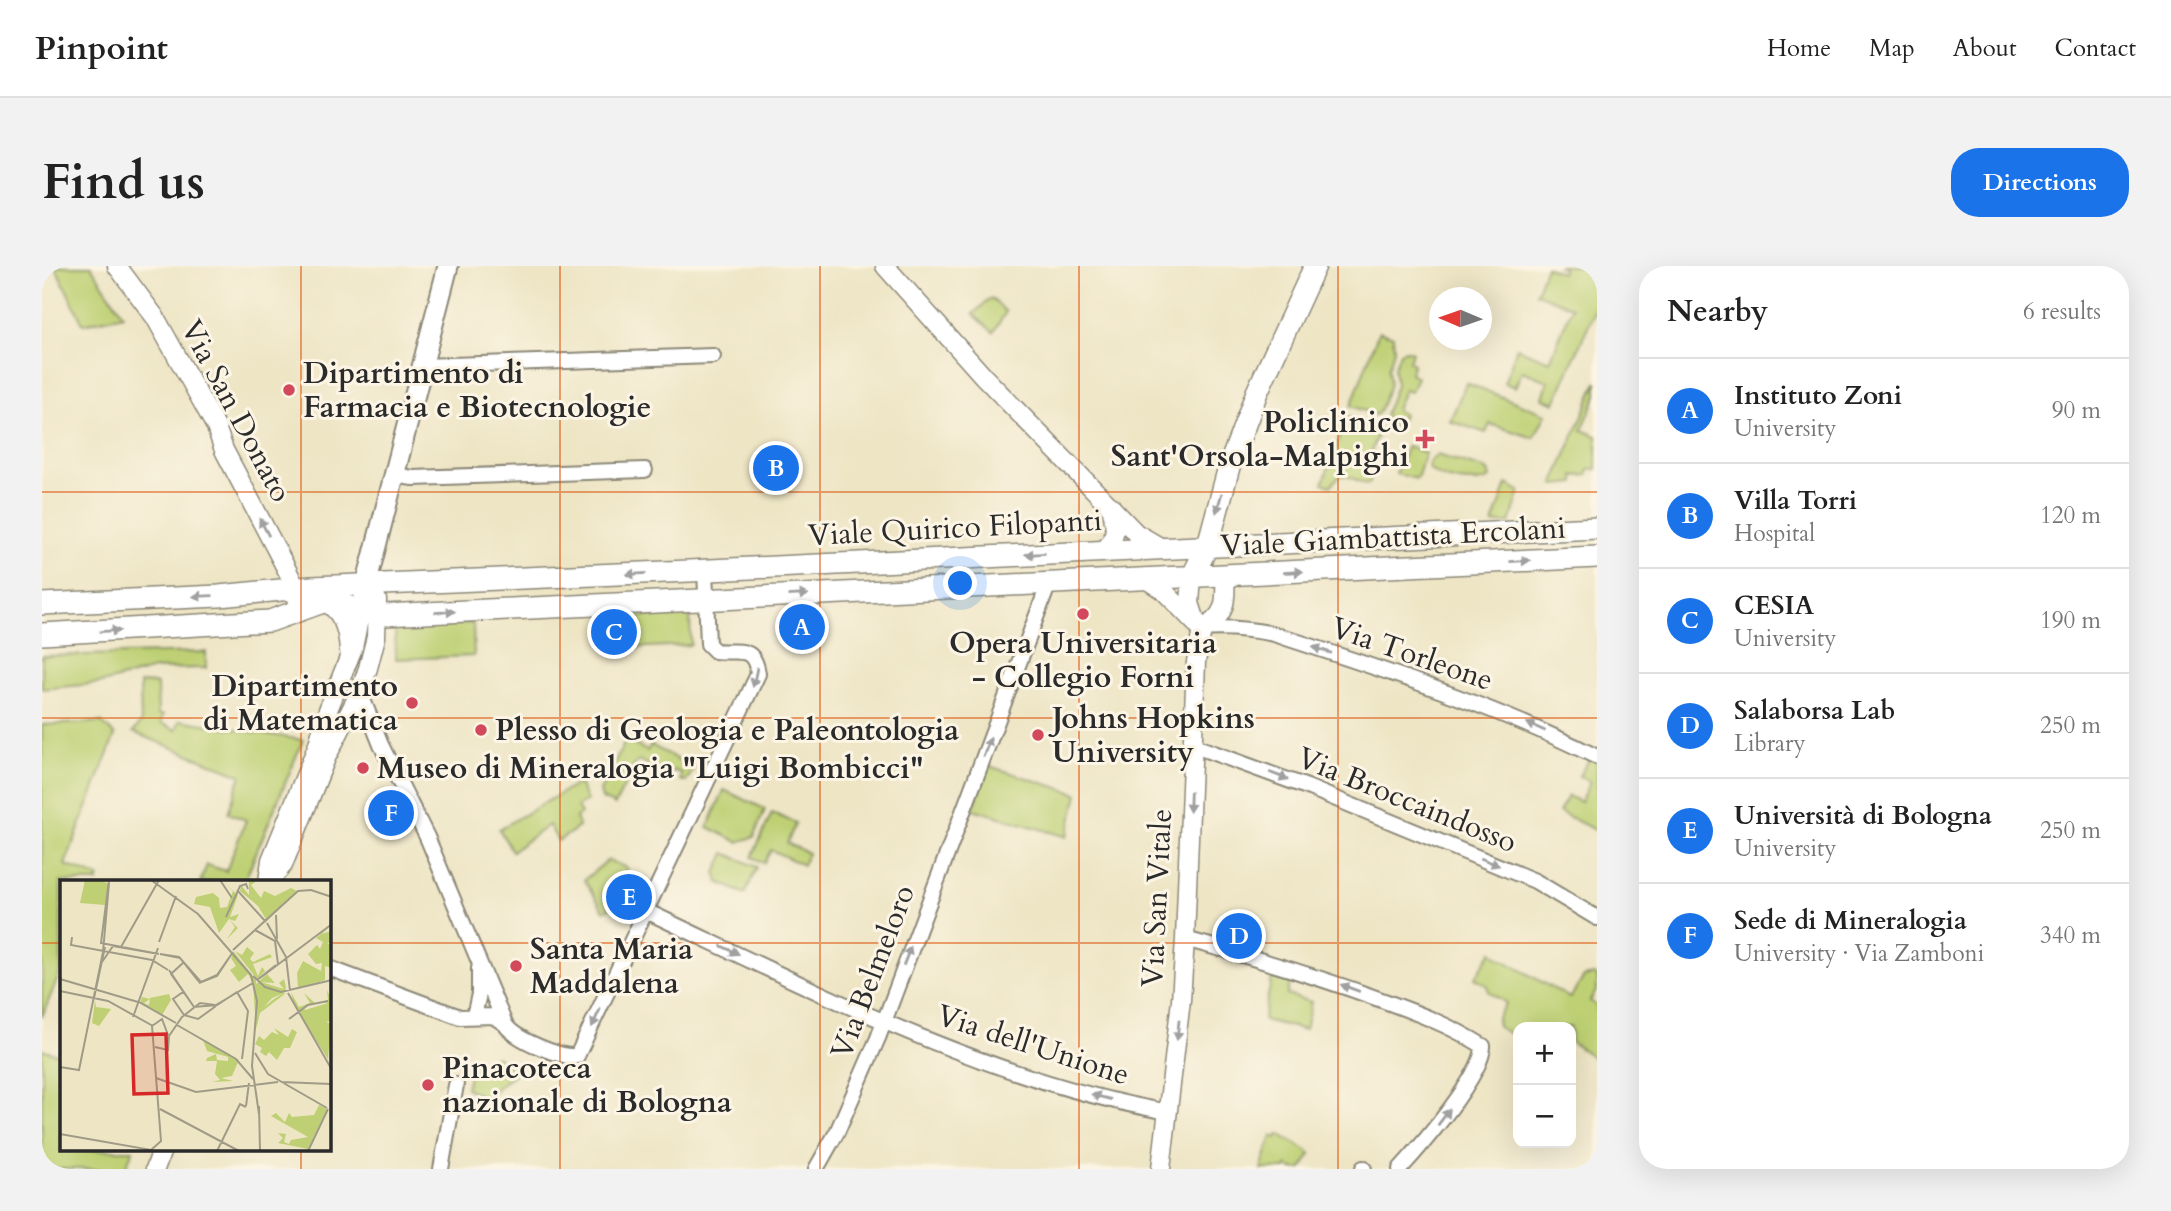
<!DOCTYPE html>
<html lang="en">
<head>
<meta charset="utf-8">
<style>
	:root { --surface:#fff; --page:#f2f2f2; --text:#222; --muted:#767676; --line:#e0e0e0; --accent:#1a73e8 }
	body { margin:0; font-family:Cardo,serif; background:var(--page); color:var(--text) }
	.controls { position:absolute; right:21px; bottom:21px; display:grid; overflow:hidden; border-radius:14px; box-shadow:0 7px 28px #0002 }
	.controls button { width:63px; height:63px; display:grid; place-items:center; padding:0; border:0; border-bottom:2px solid var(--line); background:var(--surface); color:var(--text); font:35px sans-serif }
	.compass { position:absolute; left:1387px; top:21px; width:63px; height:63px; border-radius:50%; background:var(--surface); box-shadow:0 7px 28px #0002; rotate:272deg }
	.you { position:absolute; left:919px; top:318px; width:24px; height:24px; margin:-18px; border:5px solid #fff; border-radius:50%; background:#1a73e8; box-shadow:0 0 0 10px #1a73e833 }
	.badge { display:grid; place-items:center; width:46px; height:46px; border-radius:50%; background:var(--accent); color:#fff; font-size:23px; font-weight:700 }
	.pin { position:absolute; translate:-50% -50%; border:4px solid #fff; box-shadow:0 2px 7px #0006 }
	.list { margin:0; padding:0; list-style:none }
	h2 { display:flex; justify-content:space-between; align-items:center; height:91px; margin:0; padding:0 28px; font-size:30px }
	h2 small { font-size:23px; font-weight:400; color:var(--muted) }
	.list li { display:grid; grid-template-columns:46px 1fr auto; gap:21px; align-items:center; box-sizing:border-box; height:105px; padding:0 28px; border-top:2px solid var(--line) }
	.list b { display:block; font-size:26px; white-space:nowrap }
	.list p { margin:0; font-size:23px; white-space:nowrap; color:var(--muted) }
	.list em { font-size:23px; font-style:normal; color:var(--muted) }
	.map { position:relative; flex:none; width:1555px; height:903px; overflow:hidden; border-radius:28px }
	header { display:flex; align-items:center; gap:42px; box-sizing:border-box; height:98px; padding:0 35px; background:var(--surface); border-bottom:2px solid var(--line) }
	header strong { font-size:33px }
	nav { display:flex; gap:38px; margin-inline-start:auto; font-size:24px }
	.intro { display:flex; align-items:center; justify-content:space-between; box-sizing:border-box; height:168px; padding:0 42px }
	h1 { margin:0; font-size:49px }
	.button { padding:18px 32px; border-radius:28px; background:var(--accent); color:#fff; font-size:24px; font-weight:700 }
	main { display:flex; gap:42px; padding:0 42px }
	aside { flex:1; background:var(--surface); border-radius:28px; box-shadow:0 7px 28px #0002 }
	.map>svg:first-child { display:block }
</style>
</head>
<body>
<header>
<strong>Pinpoint</strong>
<nav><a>Home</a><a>Map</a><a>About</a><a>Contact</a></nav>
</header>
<div class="intro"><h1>Find us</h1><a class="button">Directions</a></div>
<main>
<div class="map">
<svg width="1555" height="903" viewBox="0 0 1555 903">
	<rect width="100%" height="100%" fill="#fcf5e5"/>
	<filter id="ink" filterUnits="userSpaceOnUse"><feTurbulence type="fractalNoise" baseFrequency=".0143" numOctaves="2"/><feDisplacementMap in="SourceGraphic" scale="14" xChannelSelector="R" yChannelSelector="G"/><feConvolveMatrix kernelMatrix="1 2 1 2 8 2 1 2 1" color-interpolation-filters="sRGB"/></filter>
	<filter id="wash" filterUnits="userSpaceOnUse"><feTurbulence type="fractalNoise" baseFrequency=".00686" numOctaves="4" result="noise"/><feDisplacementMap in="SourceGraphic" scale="28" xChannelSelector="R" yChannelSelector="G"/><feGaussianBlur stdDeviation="1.57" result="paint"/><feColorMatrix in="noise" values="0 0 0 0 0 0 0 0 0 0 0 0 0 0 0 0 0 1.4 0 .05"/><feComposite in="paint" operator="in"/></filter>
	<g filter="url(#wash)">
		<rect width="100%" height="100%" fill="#eee5c5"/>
		<!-- green -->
		<path fill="#bed073" stroke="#747e4f" stroke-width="2" d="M 13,0 L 49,0 L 81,49 L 41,58 Z
			M 1504,0 L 1519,7 L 1521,2 L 1515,0 L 1555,0 L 1555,39 L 1513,137 L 1501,132 L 1506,115 L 1480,105 L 1473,121 L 1462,117 L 1475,82 L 1508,95 L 1530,41 L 1494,27 Z
			M 949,32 L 964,46 L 951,66 L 931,48 Z
			M 1337,65 L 1351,70 L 1352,84 L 1346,103 L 1348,118 L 1337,146 L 1334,149 L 1309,140 Z
			M 1364,84 L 1370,86 L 1367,95 L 1371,98 L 1368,107 L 1375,111 L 1369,126 L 1362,124 L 1354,144 L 1361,148 L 1356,161 L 1347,158 L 1343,148 L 1354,119 L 1352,102 L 1358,86 Z
			M 1555,116 L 1555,129 L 1540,164 L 1555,170 L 1555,203 L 1546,204 L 1546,209 L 1533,210 L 1533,217 L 1513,219 L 1512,217 Z
			M 1424,117 L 1504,148 L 1492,172 L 1448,158 L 1444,167 L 1408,155 Z
			M 1305,151 L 1336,162 L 1337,165 L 1322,205 L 1330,209 L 1327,218 C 1312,218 1302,198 1289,220 L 1281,217 Z
			M 1365,180 L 1383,187 L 1375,213 L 1354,208 Z
			M 1395,189 L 1442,203 L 1446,205 L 1448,212 C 1436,221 1393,214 1386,201 L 1388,195 Z
			M 1465,218 L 1478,225 L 1468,257 L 1451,258 Z
			M 648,348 L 649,379 L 584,382 L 583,351 Z
			M 431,357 L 432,390 L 354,393 L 353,360 Z
			M 164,386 L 164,402 L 113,403 L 60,417 L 0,423 L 0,390 Z
			M 98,417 L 115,418 L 116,449 L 121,449 L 119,457 L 134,464 L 138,454 L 261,474 L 202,616 L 158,616 L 165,599 L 184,605 L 204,554 L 186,547 L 199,509 L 91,466 L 99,457 Z
			M 59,456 L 73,469 L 23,599 L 57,611 L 55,616 L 19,616 L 19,704 L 0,751 L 0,459 Z
			M 584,474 L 605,485 L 609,479 L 652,502 L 644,516 L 638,514 L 640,508 L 632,504 L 629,509 L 598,495 L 593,498 L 573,539 L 560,533 L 558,525 Z
			M 1548,492 L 1555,496 L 1555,565 L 1517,546 L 1526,530 L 1538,536 L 1548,516 L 1537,510 Z
			M 947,500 L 1036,528 L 1025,571 L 931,543 Z
			M 537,517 L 545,535 L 535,541 L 539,548 L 534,551 L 537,561 L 516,575 L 507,559 L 470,585 L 457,563 Z
			M 682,524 L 723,543 L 712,571 L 696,576 L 666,561 Z
			M 730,547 L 754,557 L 745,577 L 766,587 L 761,599 L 729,584 L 722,597 L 710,591 Z
			M 683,587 L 715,601 L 703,628 L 676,616 L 674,607 Z
			M 566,594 L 585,602 L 568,642 L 562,645 L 542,614 Z
			M 1450,685 L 1456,691 L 1528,732 L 1542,711 L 1552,709 L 1555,711 L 1555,724 L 1548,735 L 1555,740 L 1555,785 L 1551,791 L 1529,776 L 1529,761 L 1476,761 L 1476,773 L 1456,761 L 1455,752 L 1464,737 L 1447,726 L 1446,720 L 1433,712 Z
			M 1232,701 L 1250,707 L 1245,729 L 1269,736 L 1263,764 L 1221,754 Z
			M 0,783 L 19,789 L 19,884 L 91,884 L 83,903 L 12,903 L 8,900 L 6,903 L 0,903 Z
			M 455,790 L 473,807 L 443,832 L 424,822 L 429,800 L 434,798 L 445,802 L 451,797 L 451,792 Z
			M 1237,868 L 1269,887 L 1260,903 L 1250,903 L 1246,900 L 1244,903 L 1219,903 L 1230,870 L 1235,872 Z"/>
	</g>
	<g filter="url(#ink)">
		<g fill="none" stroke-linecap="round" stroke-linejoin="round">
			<!-- minor casing -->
			<g stroke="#8c8878" stroke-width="18">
				<path id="minor" d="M 380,100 L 671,90
					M 352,209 L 371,212 L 603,204
					M 1160,363 C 1185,361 1207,363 1232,368 C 1342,404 1451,439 1555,491
					M 318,426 L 339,479 L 385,571 L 463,758 C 472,773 518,792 535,790 L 716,408 C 712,377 695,388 673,385 L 666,378 L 663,304
					M 1150,479 L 1265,521 L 1493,615 L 1555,652
					M 604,645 C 770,723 944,814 1126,846
					M 1143,673 L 1179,683
					M 1186,685 C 1236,699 1285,714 1334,732 C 1370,745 1408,759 1441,780 C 1442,808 1378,881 1358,903
					M 287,702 L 418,751 L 451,750 L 463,758
					M 432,750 L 437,728 L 437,702
					M 1321,902 L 1322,903
					M 399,903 L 414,819
					M 774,903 L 795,866 L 836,772 L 1007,317"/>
			</g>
			<!-- tertiary casing -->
			<g stroke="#8c8878" stroke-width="21">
				<path id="tertiary" d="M 75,0 L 113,51 L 147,112 L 174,161 L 182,184 L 245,304 L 254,322 L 255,333
					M 843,0 L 942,111 L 1094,267 L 1118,281
					M 1062,284 C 1077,271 1073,258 1069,240
					M 1150,311 L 1148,337 L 1154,355
					M 1104,313 L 1122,325 L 1160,364
					M 281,336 C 301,343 306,365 307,385
					M 1160,364 C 1185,348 1184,337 1183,309
					M 226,616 L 241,599 L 284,492 L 318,426 L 326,402 L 334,371 L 335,334 L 331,325 L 324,319
					M 226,616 L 229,594 L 275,481 L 286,444 L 311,382 L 324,319
					M 113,903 L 120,884
					M 1119,903 L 1139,734 L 1143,673 L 1154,396 L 1160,364"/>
			</g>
			<!-- secondary casing -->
			<g stroke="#8c8878" stroke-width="23">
				<path id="secondary" d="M 324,319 L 406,0"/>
			</g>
			<!-- primary casing -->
			<g stroke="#8c8878" stroke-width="24">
				<path id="primary" d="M 1150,311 L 1166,279 L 1187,201 L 1215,126 L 1273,0
					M 0,338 L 177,330 L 270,321 L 647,305 L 1555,262
					M 0,368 L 228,355 L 281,336 L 293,336 L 325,347 L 342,349 L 1555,291"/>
			</g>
			<!-- minor -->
			<use href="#minor" stroke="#fff" stroke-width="14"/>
			<!-- tertiary -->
			<use href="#tertiary" stroke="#fff" stroke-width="18"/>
			<!-- secondary -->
			<use href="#secondary" stroke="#fff" stroke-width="19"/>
			<!-- primary -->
			<use href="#primary" stroke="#fff" stroke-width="21"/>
		</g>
		<!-- one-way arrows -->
		<defs><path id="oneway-solid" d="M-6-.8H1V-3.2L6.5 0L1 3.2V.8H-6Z" transform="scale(1.75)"/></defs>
		<g fill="#a0a0a0">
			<use href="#oneway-solid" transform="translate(1177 237) rotate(106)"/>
			<use href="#oneway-solid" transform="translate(222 261) rotate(-118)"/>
			<use href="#oneway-solid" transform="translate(993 288) rotate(177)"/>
			<use href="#oneway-solid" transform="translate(1478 295) rotate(-3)"/>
			<use href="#oneway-solid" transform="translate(1251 306) rotate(-3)"/>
			<use href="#oneway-solid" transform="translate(594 308) rotate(177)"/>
			<use href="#oneway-solid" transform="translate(756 329) rotate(-3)"/>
			<use href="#oneway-solid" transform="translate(161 330) rotate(178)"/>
			<use href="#oneway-solid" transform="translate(403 346) rotate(-3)"/>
			<use href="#oneway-solid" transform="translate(68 365) rotate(-3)"/>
			<use href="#oneway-solid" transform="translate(1280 384) rotate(-161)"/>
			<use href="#oneway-solid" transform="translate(713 411) rotate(102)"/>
			<use href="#oneway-solid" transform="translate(1494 461) rotate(-156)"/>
			<use href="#oneway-solid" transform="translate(945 481) rotate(-69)"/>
			<use href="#oneway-solid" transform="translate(1237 510) rotate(21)"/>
			<use href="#oneway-solid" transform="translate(1148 536) rotate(92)"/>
			<use href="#oneway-solid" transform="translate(1448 596) rotate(22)"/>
			<use href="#oneway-solid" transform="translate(688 684) rotate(25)"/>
			<use href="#oneway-solid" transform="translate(865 690) rotate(-69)"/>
			<use href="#oneway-solid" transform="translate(1308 722) rotate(-160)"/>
			<use href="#oneway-solid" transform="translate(554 752) rotate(115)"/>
			<use href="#oneway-solid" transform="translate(1136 764) rotate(96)"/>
			<use href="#oneway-solid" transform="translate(1059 831) rotate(-165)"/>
			<use href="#oneway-solid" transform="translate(1402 851) rotate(-53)"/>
		</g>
	</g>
	<!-- grid -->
	<path fill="none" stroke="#df570e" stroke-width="2" stroke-opacity="0.55" d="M 259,0 L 259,616M 518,0 L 518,903M 778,0 L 778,903M 1037,0 L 1037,903M 1296,0 L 1296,903M 0,226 L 1555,226M 0,452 L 1555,452M 0,677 L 19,677M 287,677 L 1555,677M 259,884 L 259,903"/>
	<!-- markers -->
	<g fill="#d1495b" stroke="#fcf5e5" stroke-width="2.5">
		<circle cx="247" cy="124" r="7"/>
		<path d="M1379.5 162.5h7v7h7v7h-7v7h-7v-7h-7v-7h7z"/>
		<circle cx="1041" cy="348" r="7"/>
		<circle cx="370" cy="437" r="7"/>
		<circle cx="439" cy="464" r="7"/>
		<circle cx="996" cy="469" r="7"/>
		<circle cx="321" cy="502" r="7"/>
		<circle cx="474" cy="700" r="7"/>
		<circle cx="386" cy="819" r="7"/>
	</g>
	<g text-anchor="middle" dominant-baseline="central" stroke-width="6" stroke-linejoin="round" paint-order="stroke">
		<!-- poi labels -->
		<g font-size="30" font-weight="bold" fill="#2b2b2b" stroke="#fcf5e5" text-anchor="start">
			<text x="261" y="107">Dipartimento di<tspan x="261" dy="34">Farmacia e Biotecnologie</tspan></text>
			<text x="1367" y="156" text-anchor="end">Policlinico<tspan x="1367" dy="34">Sant'Orsola-Malpighi</tspan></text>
			<text x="1041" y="377" text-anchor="middle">Opera Universitaria<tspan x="1041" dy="34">- Collegio Forni</tspan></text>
			<text x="356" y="420" text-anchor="end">Dipartimento<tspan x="356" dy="34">di Matematica</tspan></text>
			<text x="1010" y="452">Johns Hopkins<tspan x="1010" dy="34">University</tspan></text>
			<text x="453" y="464">Plesso di Geologia e Paleontologia</text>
			<text x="335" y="502">Museo di Mineralogia "Luigi Bombicci"</text>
			<text x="488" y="683">Santa Maria<tspan x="488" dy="34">Maddalena</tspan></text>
			<text x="400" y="802">Pinacoteca<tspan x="400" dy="34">nazionale di Bologna</tspan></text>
		</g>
		<!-- street labels -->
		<g font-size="30" fill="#2b2b2b" stroke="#fcf5e5">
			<text transform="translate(194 145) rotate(62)">Via San Donato</text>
			<text transform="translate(913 262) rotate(-3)">Viale Quirico Filopanti</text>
			<text transform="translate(1351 271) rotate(-3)">Viale Giambattista Ercolani</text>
			<text transform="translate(1370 388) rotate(19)">Via Torleone</text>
			<text transform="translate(1365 534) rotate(22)">Via Broccaindosso</text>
			<text transform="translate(1115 632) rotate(-87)">Via San Vitale</text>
			<text transform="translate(831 706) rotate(-69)">Via Belmeloro</text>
			<text transform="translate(991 779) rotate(18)">Via dell'Unione</text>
		</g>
	</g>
	<!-- overview -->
	<g transform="translate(18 614)">
		<rect width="271" height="271" fill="#eee5c5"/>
		<path d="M 25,0 L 45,0 L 48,2 L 43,1 L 48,4 L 45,25 L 20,23 ZM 189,0 L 198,0 L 191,5 L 201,18 L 204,11 L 215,16 L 231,8 L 237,11 L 207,41 L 198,26 L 180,11 L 181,5 L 189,15 ZM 163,2 L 178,15 L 170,37 L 179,34 L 175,41 L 169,39 L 178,48 L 167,59 L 175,47 L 169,39 L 159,53 L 150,27 L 134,24 L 136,17 L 153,13 L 159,18 L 160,28 L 167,27 L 173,11 ZM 271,45 L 262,54 L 271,51 L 271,63 L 267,63 L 271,65 L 271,88 L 265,86 L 265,100 L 238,109 L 237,93 L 243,81 L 261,91 L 262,83 L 256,84 L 248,74 L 257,65 L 260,69 L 263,62 L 256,58 ZM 187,67 L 194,73 L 190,79 L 193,82 L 210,74 L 212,77 L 193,84 L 198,96 L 202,87 L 205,91 L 197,99 L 175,71 L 182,75 ZM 174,72 L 196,100 L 196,104 L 207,94 L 215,103 L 201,102 L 224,109 L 219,103 L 224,99 L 226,108 L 224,113 L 212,118 L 204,127 L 214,119 L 222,114 L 226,113 L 200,133 L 196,149 L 193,103 L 188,94 L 179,102 L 170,90 L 176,86 L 171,78 ZM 267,110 L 271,119 L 271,141 L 266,142 L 271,144 L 268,179 L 238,132 L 234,125 L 231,112 L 239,127 L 250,123 L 244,113 L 255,123 L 244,127 L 245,130 L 268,123 L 261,122 L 268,120 ZM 109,114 L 111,120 L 102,135 L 80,123 L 82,117 L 90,119 L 84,123 L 89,125 L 90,118 ZM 35,120 L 36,127 L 51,129 L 39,146 L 32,143 ZM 214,148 L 228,157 L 232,149 L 237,152 L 230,168 L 224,168 L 217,180 L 209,172 L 206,176 L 200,172 L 202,168 L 195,164 L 199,156 L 204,160 L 212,152 L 219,155 ZM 143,160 L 179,180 L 172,196 L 161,198 L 173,201 L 152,202 L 160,200 L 155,194 L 157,181 L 146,181 L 147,178 L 156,174 L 157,180 L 168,181 L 168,177 L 147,171 ZM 259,225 L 267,229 L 248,269 L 218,263 L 223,258 L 218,253 L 226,254 L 224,262 L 229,264 L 231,260 L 248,257 L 211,236 L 216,233 L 225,242 L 229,233 L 232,237 L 254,235 Z" fill="#bed073"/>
		<path fill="none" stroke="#a09b87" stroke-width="2" d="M 49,0 L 41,63 L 99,74M 91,0 L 138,34 L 191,95 L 197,121 L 192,186 L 199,234M 160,0 L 172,18M 177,10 L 206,42M 216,35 L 217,59M 166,37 L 180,6 L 186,4 L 188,9M 207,43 L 226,77 L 230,111M 195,50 L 215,61 L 218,84M 12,57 L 11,65 L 92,80 L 108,90M 99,62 L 116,16M 61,67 L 99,0M 173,70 L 238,11 L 251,10 L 272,17M 100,74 L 120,78 L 139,102M 100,74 L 119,77 L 141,102 L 157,95 L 173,72M 42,82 L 53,66 L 99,74M 124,82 L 111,94 L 134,127 L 157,125 L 177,112M 109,90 L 134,127M 193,96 L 205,107 L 221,112 L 272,100M 200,98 L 272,44M 0,99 L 78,122M 197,100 L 216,85M 139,103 L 157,96 L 173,72M 0,111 L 48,121 L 93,146M 123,112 L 113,119 L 124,135M 177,112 L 188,131 L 182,179M 228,113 L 272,190M 34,118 L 45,67M 79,122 L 116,143M 156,125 L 193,103M 124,135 L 138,139 L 156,126M 73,137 L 98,68M 229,139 L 248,125 L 268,121M 117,145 L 176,179 L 193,199M 92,146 L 102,139 L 108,155M 95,167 L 108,170 L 109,156 L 122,137 L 140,123 L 155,125M 195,173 L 208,194 L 267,228M 0,187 L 19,190 L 43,72 L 49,3M 96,198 L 136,212 L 218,202M 221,202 L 271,204M 186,226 L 189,203M 199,226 L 200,271M 100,229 L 179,271M 0,254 L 91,270 L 101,261 L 92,146M 157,271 L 180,224 L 186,227M 248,271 L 268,229"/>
		<path fill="#d62828" fill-opacity="0.15" stroke="#d62828" stroke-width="3.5" d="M 106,154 L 108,213 L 74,214 L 72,155 Z"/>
		<rect width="271" height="271" fill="none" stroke="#2b2b2b" stroke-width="3.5"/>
	</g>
</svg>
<div class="controls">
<button>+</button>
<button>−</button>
</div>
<svg class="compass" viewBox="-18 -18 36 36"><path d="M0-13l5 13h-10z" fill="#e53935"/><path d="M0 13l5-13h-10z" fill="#767676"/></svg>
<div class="you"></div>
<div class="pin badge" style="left:760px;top:361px">A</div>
<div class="pin badge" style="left:734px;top:202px">B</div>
<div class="pin badge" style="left:572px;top:366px">C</div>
<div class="pin badge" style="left:1197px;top:670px">D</div>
<div class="pin badge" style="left:587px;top:631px">E</div>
<div class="pin badge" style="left:349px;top:547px">F</div>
</div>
<aside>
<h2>Nearby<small>6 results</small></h2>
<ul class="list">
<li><span class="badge">A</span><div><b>Instituto Zoni</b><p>University</p></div><em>90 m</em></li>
<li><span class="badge">B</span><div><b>Villa Torri</b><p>Hospital</p></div><em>120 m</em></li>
<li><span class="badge">C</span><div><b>CESIA</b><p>University</p></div><em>190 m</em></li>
<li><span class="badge">D</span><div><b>Salaborsa Lab</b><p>Library</p></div><em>250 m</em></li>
<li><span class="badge">E</span><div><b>Università di Bologna</b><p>University</p></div><em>250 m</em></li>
<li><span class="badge">F</span><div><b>Sede di Mineralogia</b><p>University · Via Zamboni</p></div><em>340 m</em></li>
</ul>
</aside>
</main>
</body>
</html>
